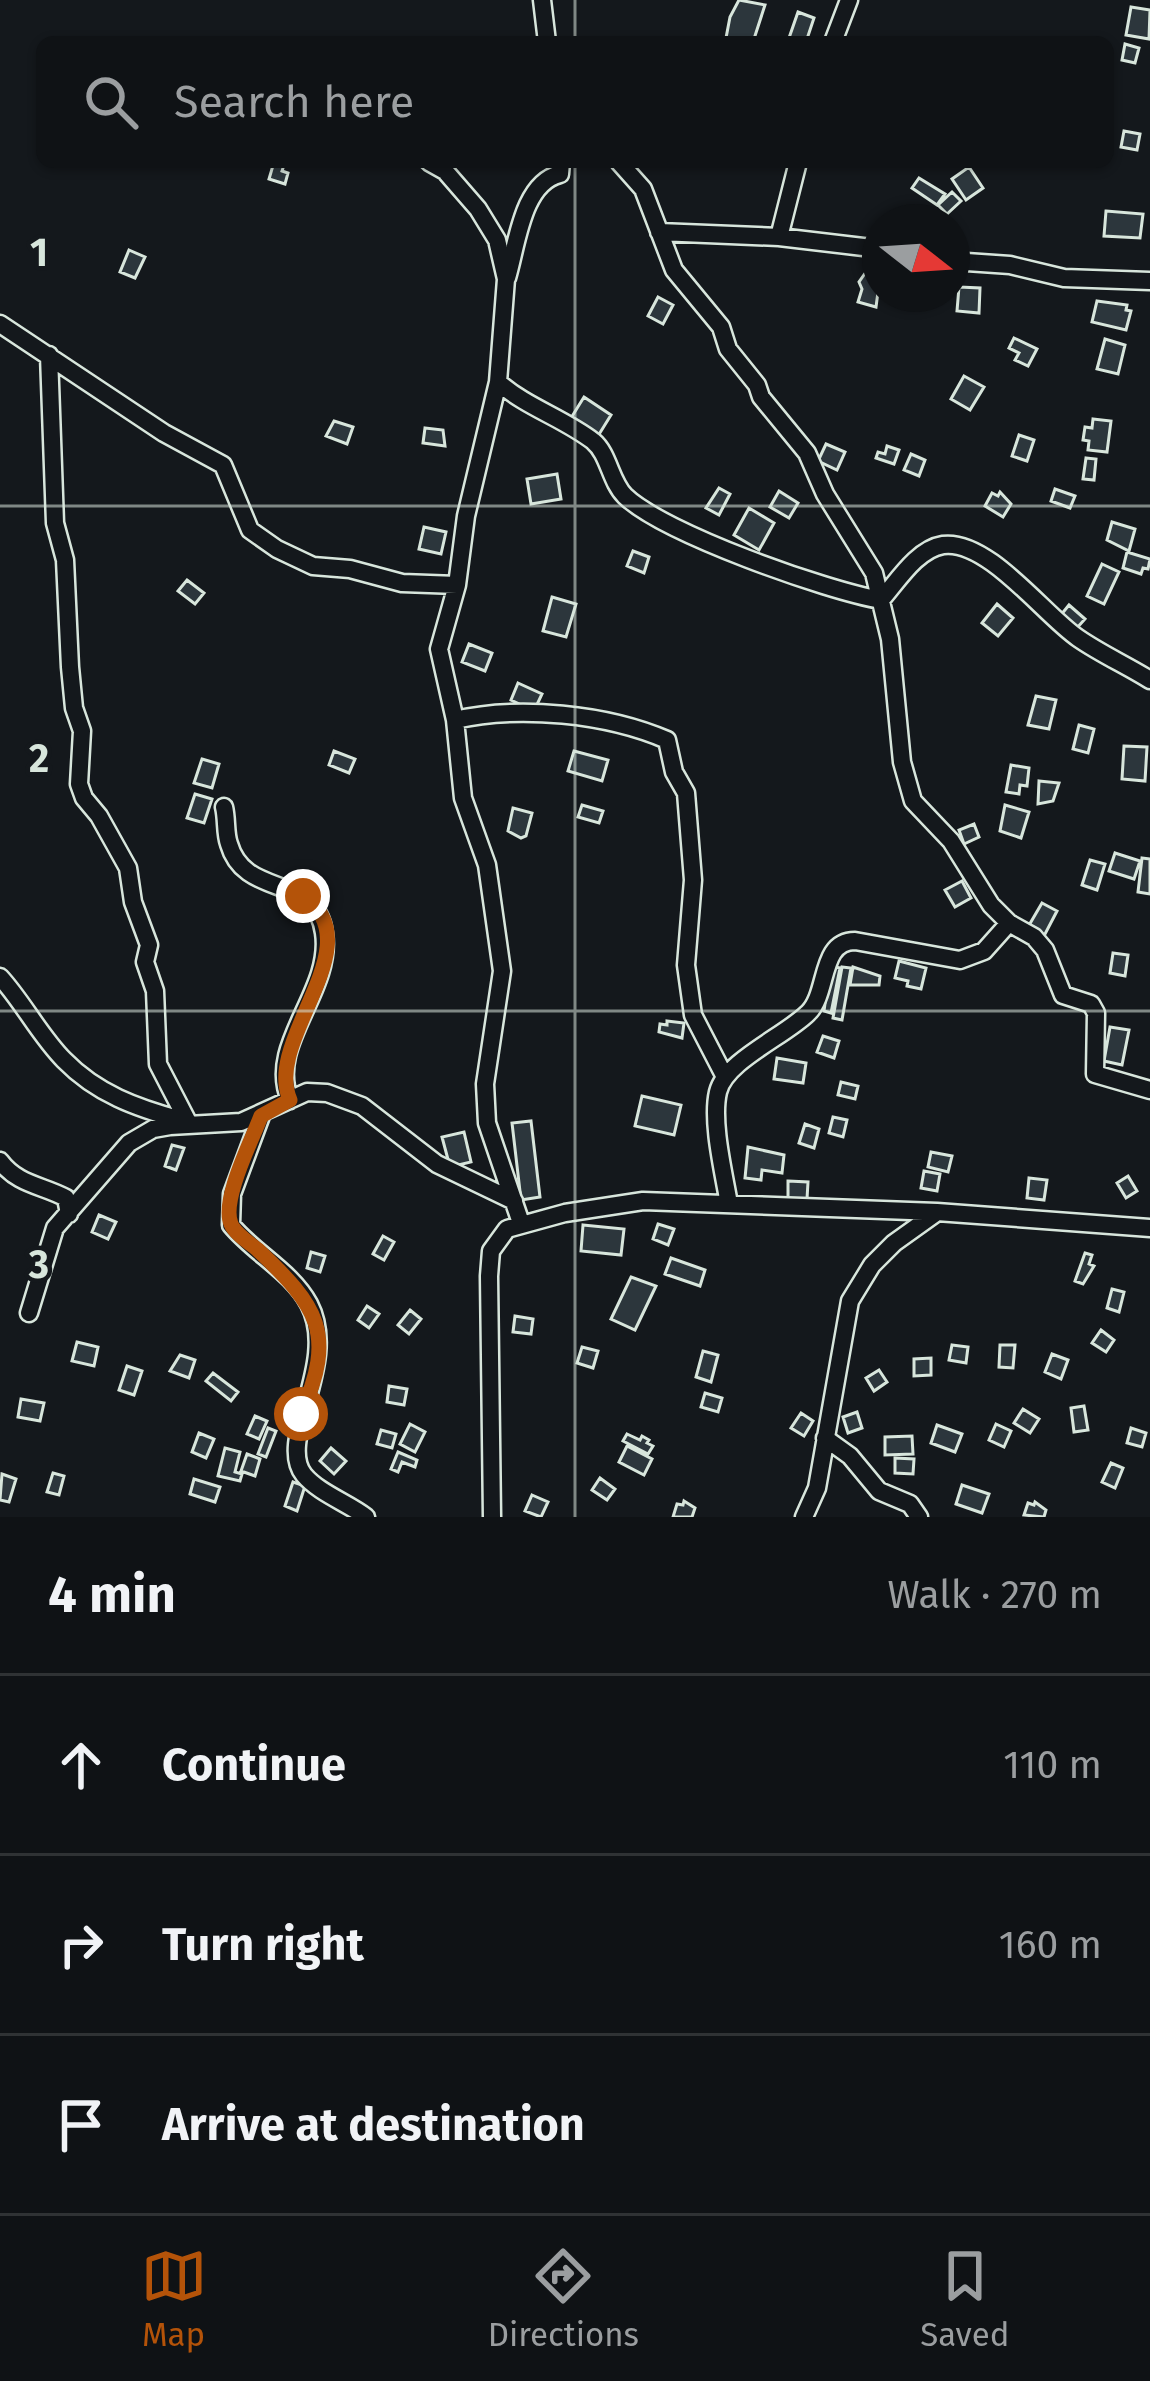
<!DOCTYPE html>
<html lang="en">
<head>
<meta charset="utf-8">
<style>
	:root { --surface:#0f1215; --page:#1d2022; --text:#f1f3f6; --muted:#9b9ea0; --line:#2f3234; --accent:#b45309 }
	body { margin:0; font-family:"Fira Sans",sans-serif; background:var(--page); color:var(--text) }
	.compass { position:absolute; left:862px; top:204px; width:108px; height:108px; border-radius:50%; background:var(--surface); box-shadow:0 3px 9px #0004; rotate:107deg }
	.stop { position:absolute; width:36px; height:36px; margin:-27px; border:9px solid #b45309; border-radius:50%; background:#fff }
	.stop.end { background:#b45309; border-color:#fff; box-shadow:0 3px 12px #0008 }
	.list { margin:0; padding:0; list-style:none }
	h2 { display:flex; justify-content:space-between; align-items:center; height:156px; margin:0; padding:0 48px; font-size:51px }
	h2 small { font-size:39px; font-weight:400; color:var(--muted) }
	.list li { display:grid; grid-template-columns:78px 1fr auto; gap:36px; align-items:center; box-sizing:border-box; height:180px; padding:0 48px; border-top:3px solid var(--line) }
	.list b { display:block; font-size:45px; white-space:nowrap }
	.list em { font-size:39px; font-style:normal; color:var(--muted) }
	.icon { flex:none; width:66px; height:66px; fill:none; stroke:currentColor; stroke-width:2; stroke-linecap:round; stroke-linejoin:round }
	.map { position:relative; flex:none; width:1150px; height:1517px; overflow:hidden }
	.search { position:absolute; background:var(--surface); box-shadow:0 3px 9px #0004; left:36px; right:36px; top:36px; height:132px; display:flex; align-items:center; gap:30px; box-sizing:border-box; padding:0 42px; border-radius:18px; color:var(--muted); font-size:45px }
	.sheet { height:696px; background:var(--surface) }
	nav { display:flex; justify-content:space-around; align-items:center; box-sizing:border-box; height:168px; border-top:3px solid var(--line); background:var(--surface); font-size:33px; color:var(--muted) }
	nav a { display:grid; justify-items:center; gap:6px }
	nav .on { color:var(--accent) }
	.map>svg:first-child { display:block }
</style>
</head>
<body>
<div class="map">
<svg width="1150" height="1517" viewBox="0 0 1150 1517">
	<rect width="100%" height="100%" fill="#14181c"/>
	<!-- building -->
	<path fill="#2c363c" stroke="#d8e6dc" stroke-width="3" d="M 739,0 L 765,5 L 753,42 L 726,38 L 730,17 Z
		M 1131,7 L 1150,10 L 1149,39 L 1126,35 Z
		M 798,12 L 814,18 L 806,42 L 789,38 Z
		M 1125,44 L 1139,48 L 1135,63 L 1122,60 Z
		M 1124,131 L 1140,134 L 1137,150 L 1121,147 Z
		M 274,162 L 285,162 L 282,171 L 288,173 L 285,184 L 269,179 Z
		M 969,167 L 983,188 L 966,200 L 952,179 Z
		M 919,178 L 945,194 L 937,205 L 912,188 Z
		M 952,192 L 961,201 L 947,214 L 938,205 Z
		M 1106,211 L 1143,214 L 1140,238 L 1104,236 Z
		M 129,250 L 145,257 L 135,278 L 120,272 Z
		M 866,272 L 880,277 L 876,307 L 858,302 L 862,289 L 859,282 Z
		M 959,287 L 980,288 L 979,313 L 957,311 Z
		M 658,297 L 673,305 L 663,324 L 648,316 Z
		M 1097,301 L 1127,305 L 1126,310 L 1131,311 L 1126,330 L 1092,322 Z
		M 1014,338 L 1037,349 L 1028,366 L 1015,360 L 1019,353 L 1009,348 Z
		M 1105,339 L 1125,345 L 1118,374 L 1097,369 Z
		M 964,376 L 984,387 L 970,410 L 951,399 Z
		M 584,397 L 611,415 L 598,436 L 571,418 Z
		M 1093,419 L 1111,421 L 1107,452 L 1088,450 L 1089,441 L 1083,440 L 1085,427 L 1092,428 Z
		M 334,421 L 353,427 L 347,444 L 326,436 Z
		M 425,428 L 443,430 L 445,446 L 423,443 Z
		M 1019,435 L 1034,440 L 1027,461 L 1012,456 Z
		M 826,444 L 845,452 L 837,470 L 818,461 Z
		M 887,446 L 899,450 L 894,464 L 876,458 L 878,452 L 885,454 Z
		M 911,454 L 925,460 L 919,476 L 904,470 Z
		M 1086,458 L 1096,459 L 1094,480 L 1083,479 Z
		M 557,474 L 561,499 L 531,504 L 527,479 Z
		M 719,488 L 730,494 L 719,515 L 706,508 Z
		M 1055,489 L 1075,496 L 1070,508 L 1051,501 Z
		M 779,491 L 798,503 L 789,518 L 770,507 Z
		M 1000,492 L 1011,504 L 1003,517 L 985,506 L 992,493 L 998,496 Z
		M 749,508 L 774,523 L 759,550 L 734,535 Z
		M 1112,522 L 1135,529 L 1129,551 L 1107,540 Z
		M 424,527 L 446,532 L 441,554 L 419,549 Z
		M 633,551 L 649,557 L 644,573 L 627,566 Z
		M 1127,552 L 1150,559 L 1148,569 L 1143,568 L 1141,574 L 1123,568 Z
		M 1102,564 L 1119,572 L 1104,604 L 1087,596 Z
		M 187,580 L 204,593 L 195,604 L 178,591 Z
		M 552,597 L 576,604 L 566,637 L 543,631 Z
		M 997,604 L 1013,618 L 998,636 L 982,623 Z
		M 1069,605 L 1085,619 L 1076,629 L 1060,616 Z
		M 469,644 L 492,653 L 485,671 L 462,662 Z
		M 518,683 L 542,694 L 534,711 L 511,700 Z
		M 1036,696 L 1056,700 L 1049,729 L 1028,725 Z
		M 1079,725 L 1094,729 L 1088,753 L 1073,749 Z
		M 1124,746 L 1147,747 L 1145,781 L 1122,779 Z
		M 334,751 L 355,759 L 349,773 L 329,765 Z
		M 574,751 L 608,760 L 602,781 L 568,771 Z
		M 202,759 L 219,764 L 212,788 L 194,783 Z
		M 1011,765 L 1029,768 L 1027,786 L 1020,785 L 1019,794 L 1006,792 Z
		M 1039,781 L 1059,783 L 1053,801 L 1038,804 Z
		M 195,794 L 212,799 L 204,823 L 187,818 Z
		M 582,805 L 603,811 L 599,823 L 578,817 Z
		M 1005,805 L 1029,812 L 1021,838 L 1000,831 Z
		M 513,808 L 532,813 L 526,836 L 521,838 L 508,831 Z
		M 974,824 L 979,837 L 964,844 L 959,830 Z
		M 1115,853 L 1140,861 L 1134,879 L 1109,871 Z
		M 1142,858 L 1150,859 L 1150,894 L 1138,892 Z
		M 1090,860 L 1105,864 L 1097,890 L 1082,885 Z
		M 962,881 L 971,898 L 955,907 L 945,890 Z
		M 1042,903 L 1057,911 L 1044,936 L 1028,927 Z
		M 1113,953 L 1128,955 L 1125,976 L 1110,973 Z
		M 899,961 L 926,968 L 921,989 L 907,986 L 908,981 L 895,978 Z
		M 830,966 L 840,968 L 831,1013 L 824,1011 Z
		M 842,967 L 851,968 L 842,1020 L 833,1018 Z
		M 853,967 L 880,976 L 879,985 L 850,985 Z
		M 667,1021 L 684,1023 L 682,1038 L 659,1032 L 660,1024 L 667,1025 Z
		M 1110,1027 L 1129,1030 L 1122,1065 L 1104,1061 Z
		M 823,1036 L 839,1041 L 834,1058 L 817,1052 Z
		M 777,1058 L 806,1063 L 803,1083 L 774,1079 Z
		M 841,1082 L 858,1086 L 855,1099 L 838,1095 Z
		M 642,1096 L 681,1105 L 674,1135 L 635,1126 Z
		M 833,1117 L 847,1120 L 843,1137 L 829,1133 Z
		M 531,1121 L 540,1197 L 521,1200 L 512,1123 Z
		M 805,1124 L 819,1129 L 814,1148 L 799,1143 Z
		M 464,1132 L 471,1162 L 450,1167 L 442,1137 Z
		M 172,1145 L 184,1148 L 176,1170 L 165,1166 Z
		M 748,1147 L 784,1155 L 782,1173 L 762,1170 L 761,1180 L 745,1178 Z
		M 931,1152 L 952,1156 L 948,1172 L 928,1167 Z
		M 924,1171 L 940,1174 L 937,1191 L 921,1188 Z
		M 1128,1176 L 1137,1191 L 1126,1198 L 1117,1183 Z
		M 1029,1178 L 1047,1180 L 1044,1200 L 1027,1198 Z
		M 788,1181 L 808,1182 L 807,1199 L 788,1199 Z
		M 99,1215 L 116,1222 L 108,1239 L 92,1232 Z
		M 658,1224 L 674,1229 L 668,1245 L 653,1239 Z
		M 583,1225 L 624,1229 L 621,1255 L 581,1251 Z
		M 383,1236 L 394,1242 L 384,1260 L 373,1254 Z
		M 311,1252 L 325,1256 L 320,1272 L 307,1268 Z
		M 1085,1253 L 1092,1255 L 1089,1264 L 1094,1266 L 1083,1284 L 1075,1281 Z
		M 671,1258 L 705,1270 L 700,1286 L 665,1274 Z
		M 631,1277 L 656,1286 L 635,1330 L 611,1319 Z
		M 1112,1289 L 1124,1292 L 1119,1312 L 1107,1308 Z
		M 367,1306 L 379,1314 L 369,1328 L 358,1320 Z
		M 410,1310 L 421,1319 L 409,1334 L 398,1325 Z
		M 515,1316 L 533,1319 L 531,1334 L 513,1332 Z
		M 1101,1330 L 1114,1340 L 1106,1352 L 1092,1343 Z
		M 77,1342 L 98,1347 L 94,1366 L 72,1361 Z
		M 952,1345 L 968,1347 L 966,1363 L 949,1360 Z
		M 1000,1345 L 1015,1345 L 1013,1368 L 999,1367 Z
		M 582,1347 L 598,1351 L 593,1368 L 577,1363 Z
		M 703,1351 L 718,1355 L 711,1382 L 696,1377 Z
		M 1052,1354 L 1068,1360 L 1061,1379 L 1045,1372 Z
		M 180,1355 L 195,1360 L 189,1378 L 170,1371 Z
		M 931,1358 L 931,1375 L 914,1376 L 914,1359 Z
		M 127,1366 L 142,1371 L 134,1395 L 119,1390 Z
		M 879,1370 L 887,1382 L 874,1391 L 866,1378 Z
		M 213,1373 L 238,1392 L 231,1401 L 206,1381 Z
		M 389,1386 L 407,1389 L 404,1405 L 387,1402 Z
		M 705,1393 L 722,1398 L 718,1412 L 701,1407 Z
		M 21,1399 L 44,1403 L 40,1421 L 18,1417 Z
		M 1084,1406 L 1088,1430 L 1074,1432 L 1071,1408 Z
		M 1023,1409 L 1039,1419 L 1030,1433 L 1014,1423 Z
		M 857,1412 L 862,1428 L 848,1433 L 843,1417 Z
		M 801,1413 L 813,1421 L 804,1436 L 791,1428 Z
		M 255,1416 L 267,1421 L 259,1439 L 247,1434 Z
		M 410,1424 L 425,1432 L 415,1452 L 400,1444 Z
		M 996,1424 L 1011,1431 L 1004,1447 L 989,1440 Z
		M 937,1425 L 962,1434 L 955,1452 L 931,1443 Z
		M 268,1428 L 276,1431 L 266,1457 L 258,1454 Z
		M 1131,1428 L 1146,1433 L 1142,1447 L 1127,1443 Z
		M 381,1430 L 396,1434 L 392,1448 L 377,1444 Z
		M 199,1433 L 214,1439 L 206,1458 L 192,1452 Z
		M 627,1434 L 640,1440 L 642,1436 L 649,1440 L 647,1443 L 653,1446 L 648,1454 L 623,1441 Z
		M 912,1436 L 913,1454 L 885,1455 L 885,1437 Z
		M 627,1446 L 652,1459 L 644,1475 L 619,1462 Z
		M 225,1448 L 240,1452 L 235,1472 L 242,1474 L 240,1481 L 218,1476 Z
		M 331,1448 L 346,1461 L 334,1474 L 320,1461 Z
		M 398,1452 L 417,1460 L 415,1467 L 402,1462 L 398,1472 L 391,1469 Z
		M 247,1454 L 260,1459 L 255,1476 L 241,1471 Z
		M 895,1458 L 914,1459 L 913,1474 L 895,1473 Z
		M 1111,1463 L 1123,1468 L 1115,1488 L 1102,1482 Z
		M 53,1473 L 64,1476 L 59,1495 L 47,1492 Z
		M 2,1474 L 16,1479 L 9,1502 L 0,1500 Z
		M 600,1478 L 615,1489 L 607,1500 L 592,1490 Z
		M 194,1479 L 220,1487 L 215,1502 L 190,1494 Z
		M 293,1482 L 305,1486 L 297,1511 L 285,1506 Z
		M 962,1485 L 989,1494 L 982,1513 L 956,1504 Z
		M 532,1495 L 548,1502 L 541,1517 L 525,1511 Z
		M 684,1501 L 695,1508 L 692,1517 L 673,1517 L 677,1504 L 683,1505 Z
		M 1035,1502 L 1046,1510 L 1044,1517 L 1024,1515 L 1028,1503 L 1034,1505 Z"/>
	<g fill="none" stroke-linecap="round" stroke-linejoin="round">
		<!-- minor casing -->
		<g stroke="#d8e6dc" stroke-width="21">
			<path id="minor" d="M 542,0 L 547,42
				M 833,42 L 849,0
				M 429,162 L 445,171 L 478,209 L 497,240 L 506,279 L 498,382 L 466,516 L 457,585 L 439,649 L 455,720 L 463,798 L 487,865 L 502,971 L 485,1084 L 487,1123 L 521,1223
				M 619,162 L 643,189 L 674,270 L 721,327 L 728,349 L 757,385 L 761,397 L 807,453 L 825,494 L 874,573 L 890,639 L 902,762 L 913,801 L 951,841 L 991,905 L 1009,923 L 1034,937 L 1045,950 L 1063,995 L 1091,1004 L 1096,1013 L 1095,1074 L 1150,1090
				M 659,232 L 779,237 L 880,249
				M 779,237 L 798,162
				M 952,261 L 1010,265 L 1064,278 L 1150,281
				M 507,278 C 517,245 522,183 560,174 L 561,162
				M 0,324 L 164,433 L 223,465 L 250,530 L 277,549 L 313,566 L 350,569 L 402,583 L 457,585
				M 49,355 L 55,523 L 65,560 L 70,667 L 74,708 L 82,731 L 79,784 L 84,798 L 99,816 L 128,868 L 133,902 L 149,945 L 145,962 L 155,991 L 158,1064 L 189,1124
				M 498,382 C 526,407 563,418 593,441 C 609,454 610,481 625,496 C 663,533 827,591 881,600 C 897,582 917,549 943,545 C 988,539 1044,615 1078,638 C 1101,654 1126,665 1150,680
				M 455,720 C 519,705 607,714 667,740 L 674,772 L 686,793 L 693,880 L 686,965 L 693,1015 L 725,1077
				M 224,807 C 227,819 225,833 229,844 C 245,900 316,872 324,933 C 333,992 266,1044 290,1100
				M 0,977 C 23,1002 40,1036 64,1060 C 97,1094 137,1108 181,1120
				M 261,1116 L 232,1194 L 231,1225 C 254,1253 292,1272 309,1304 C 340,1363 276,1440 304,1475 C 319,1493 348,1503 366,1517
				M 0,1161 C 18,1185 42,1185 66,1198 L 69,1214
				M 729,1204 C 724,1174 711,1122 718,1092 C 725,1061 785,1036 808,1013 C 829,993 819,941 855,941 L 960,960 L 984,951 L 1009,923
				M 29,1313 L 55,1228 L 129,1143 L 153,1129 L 170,1126 L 241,1122 L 307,1092 L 327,1093 L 362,1106 L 437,1164 L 514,1201
				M 825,1438 L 850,1456 L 879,1491 L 910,1504 L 919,1517
				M 492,1517 L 489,1276 L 491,1251 L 507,1229 L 565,1213 L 643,1201 L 937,1212 L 1150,1228
				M 804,1517 L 817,1488 L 850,1301 L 872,1265 L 894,1243 L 936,1213"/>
		</g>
		<!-- minor -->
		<use href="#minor" stroke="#14181c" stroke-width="16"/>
	</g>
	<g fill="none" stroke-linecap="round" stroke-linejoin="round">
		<!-- route -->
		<path stroke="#b45309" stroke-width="15" d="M 301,1414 C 337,1333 317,1306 258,1250 C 250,1243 235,1234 231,1224 C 221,1200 252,1140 261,1116 L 290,1100 C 263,1039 375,944 303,896"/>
	</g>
	<!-- grid -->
	<path fill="none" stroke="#d8e6dc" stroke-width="3" stroke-opacity="0.55" d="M 575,0 L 575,42M 575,162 L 575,1517M 0,506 L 1150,506M 0,1011 L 1150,1011"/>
	<g font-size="39" text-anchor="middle" font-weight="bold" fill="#d8e6dc" stroke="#14181c" stroke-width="9" stroke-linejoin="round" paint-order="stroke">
		<text x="39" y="266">1</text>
		<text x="39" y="772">2</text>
		<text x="39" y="1278">3</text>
	</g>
</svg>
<svg class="compass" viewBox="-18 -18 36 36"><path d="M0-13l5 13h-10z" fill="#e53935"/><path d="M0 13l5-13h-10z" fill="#9b9ea0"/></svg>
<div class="stop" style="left:301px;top:1414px"></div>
<div class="stop end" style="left:303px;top:896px"></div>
<div class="search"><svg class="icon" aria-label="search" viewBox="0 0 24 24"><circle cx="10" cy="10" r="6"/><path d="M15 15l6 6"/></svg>Search here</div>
</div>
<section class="sheet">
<h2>4 min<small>Walk · 270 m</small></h2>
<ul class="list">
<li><svg class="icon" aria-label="ahead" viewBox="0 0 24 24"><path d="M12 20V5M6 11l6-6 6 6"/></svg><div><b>Continue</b></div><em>110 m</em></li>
<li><svg class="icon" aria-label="right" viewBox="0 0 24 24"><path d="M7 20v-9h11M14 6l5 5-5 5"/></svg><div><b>Turn right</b></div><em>160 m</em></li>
<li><svg class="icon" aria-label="arrive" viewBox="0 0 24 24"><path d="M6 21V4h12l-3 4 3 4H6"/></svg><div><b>Arrive at destination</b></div></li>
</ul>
</section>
<nav>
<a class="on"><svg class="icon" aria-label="map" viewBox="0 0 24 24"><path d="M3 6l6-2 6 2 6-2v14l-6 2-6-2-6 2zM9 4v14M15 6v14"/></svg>Map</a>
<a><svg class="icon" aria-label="directions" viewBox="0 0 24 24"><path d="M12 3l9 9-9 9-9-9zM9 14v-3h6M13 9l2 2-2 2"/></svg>Directions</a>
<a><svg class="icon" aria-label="saved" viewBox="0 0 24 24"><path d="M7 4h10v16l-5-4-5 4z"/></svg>Saved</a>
</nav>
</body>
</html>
